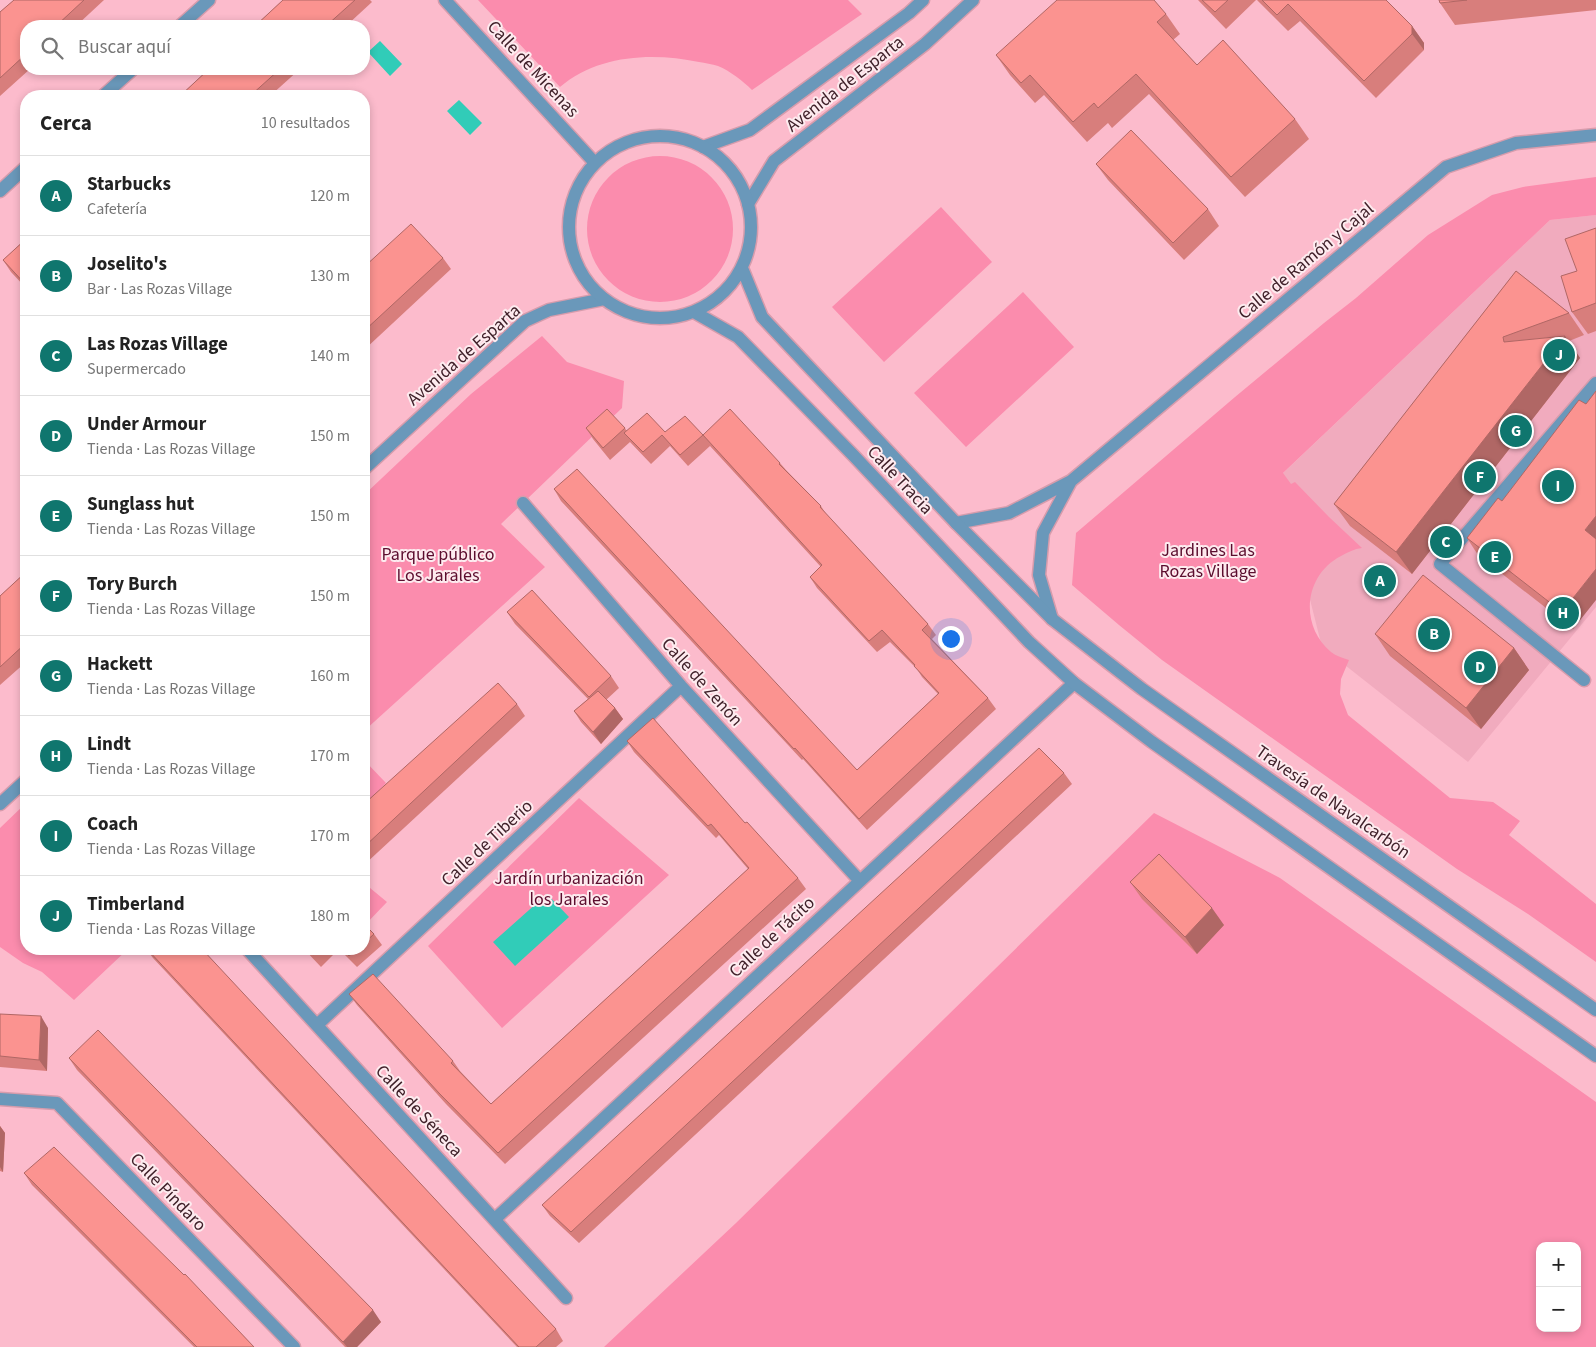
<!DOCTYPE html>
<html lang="es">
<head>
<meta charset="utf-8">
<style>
	:root { --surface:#fff; --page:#f6f6f6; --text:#222; --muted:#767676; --line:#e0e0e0; --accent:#0f766e }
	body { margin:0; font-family:"Source Sans 3",sans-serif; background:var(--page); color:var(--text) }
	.controls { position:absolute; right:15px; bottom:15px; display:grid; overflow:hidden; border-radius:10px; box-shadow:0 2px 8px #0003 }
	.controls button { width:45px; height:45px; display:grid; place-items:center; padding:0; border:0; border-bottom:1px solid var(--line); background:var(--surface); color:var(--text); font:25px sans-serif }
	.you { position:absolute; left:950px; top:638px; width:18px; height:18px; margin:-12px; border:4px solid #fff; border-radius:50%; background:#1a73e8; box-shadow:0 0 0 8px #1a73e833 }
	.badge { display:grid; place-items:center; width:32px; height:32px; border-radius:50%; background:var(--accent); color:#fff; font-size:16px; font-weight:700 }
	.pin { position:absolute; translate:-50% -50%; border:2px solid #fff; box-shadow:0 1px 5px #0006 }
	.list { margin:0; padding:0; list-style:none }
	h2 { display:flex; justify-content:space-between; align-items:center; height:65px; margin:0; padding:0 20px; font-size:21px }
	h2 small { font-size:16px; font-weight:400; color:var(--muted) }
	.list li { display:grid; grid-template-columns:32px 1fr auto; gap:15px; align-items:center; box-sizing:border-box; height:80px; padding:0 20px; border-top:1px solid var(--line) }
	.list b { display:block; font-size:19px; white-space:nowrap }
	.list p { margin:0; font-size:16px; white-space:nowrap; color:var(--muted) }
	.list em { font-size:16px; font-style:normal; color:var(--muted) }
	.icon { flex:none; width:28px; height:28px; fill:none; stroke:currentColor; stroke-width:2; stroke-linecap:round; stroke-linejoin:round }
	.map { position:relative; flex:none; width:1596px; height:1347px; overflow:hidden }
	.search { position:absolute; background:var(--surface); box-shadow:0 2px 8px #0003; left:20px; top:20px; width:350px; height:55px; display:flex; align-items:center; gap:12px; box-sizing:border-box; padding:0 18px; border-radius:20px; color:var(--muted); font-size:19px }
	.panel { position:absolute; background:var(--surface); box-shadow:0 2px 8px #0003; left:20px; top:90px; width:350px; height:865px; border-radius:20px }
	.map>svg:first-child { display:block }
</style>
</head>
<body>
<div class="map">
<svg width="1596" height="1347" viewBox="0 0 1596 1347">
	<rect width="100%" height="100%" fill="#fcbbcc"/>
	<!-- built -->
	<path fill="#f1abbe" d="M 1596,215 L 1596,607 L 1468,762 L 1322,647 L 1279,477 L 1550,220 Z"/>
	<!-- green -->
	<path fill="#fb8cad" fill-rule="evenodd" d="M 478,0 L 848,0 L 862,14 L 752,90 C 743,81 730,71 718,66 C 712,64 705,63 699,62 C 652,52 597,55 560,87 Z
		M587 229a73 73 0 1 1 146 0a73 73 0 1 1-146 0Z
		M 1596,177 L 1596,215 L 1550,220 L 1283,473 L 1291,484 L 1295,482 L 1329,517 L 1362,548 C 1354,549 1348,552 1341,556 C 1304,575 1299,625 1331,652 C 1336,656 1343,658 1349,660 L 1341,679 L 1340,694 L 1348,715 L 1450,798 L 1493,802 L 1520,821 L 1509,835 L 1596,904 L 1596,962 L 1528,914 L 1457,869 L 1162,660 L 1119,625 L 1072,585 L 1076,533 L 1235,397 L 1324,323 L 1356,298 L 1428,235 L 1492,195 L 1523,187 Z
		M 941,207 L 992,262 L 884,362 L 832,307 Z
		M 1023,292 L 1074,347 L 966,447 L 914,393 Z
		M 542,336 L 567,362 L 624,381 L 622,408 L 501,524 L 545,567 L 364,731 L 364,495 L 471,394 Z
		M 364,760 L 386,783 L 364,807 Z
		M 579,798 L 669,875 L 502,1028 L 428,946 Z
		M 26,803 L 26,949 L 128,949 L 74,1000 L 42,972 L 23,963 L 0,947 L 0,828 Z
		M 1154,813 L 1280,878 L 1596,1102 L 1596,1347 L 604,1347 L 736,1223 ZM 1540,1246 L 1577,1246 L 1577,1328 L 1540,1328 Z
		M 364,883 L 387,902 L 364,926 Z"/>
	<!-- water -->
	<path fill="#31ccb8" d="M 380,41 L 402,64 L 390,76 L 368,52 Z
		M 459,100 L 482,123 L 470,135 L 447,111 Z
		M 547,894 L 569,917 L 515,966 L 493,942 Z"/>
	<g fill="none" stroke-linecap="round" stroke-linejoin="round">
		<!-- pedestrian casing -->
		<g stroke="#d69cac" stroke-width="15">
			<path id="pedestrian" d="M 1584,680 L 1440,564 L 1596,383"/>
		</g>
		<!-- minor casing -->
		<g stroke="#d69cac" stroke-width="15">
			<path id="minor" d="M 445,0 L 595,163
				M 180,26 L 209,0
				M 103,96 L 133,69
				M 703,147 L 750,130 L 909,13 L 923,0
				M 0,191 L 26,167
				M 748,204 L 774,161 L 925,44 L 973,0
				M 364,469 L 525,321 L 549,310 L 604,299
				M 523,503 L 681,686 L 859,880
				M 956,523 L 1009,513 L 1071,481 L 1446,167 L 1516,143 L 1596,135
				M 1052,619 L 1039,575 L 1043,533 L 1071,481
				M 0,804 L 26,780
				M 247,949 L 566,1298
				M 317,1025 L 681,686
				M 0,1099 L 57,1103 L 294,1347
				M 495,1219 L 1074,683"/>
		</g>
		<!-- tertiary casing -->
		<g stroke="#d69cac" stroke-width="15">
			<path id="tertiary" d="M569 227a91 91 0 1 1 182 0a91 91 0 1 1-182 0Z
				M 742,268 L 762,317 L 956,523 L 1052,619 L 1142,689 L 1596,1010
				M 694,312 L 738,337 L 854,456 L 1029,642 L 1074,683 L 1152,742 L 1596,1056"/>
		</g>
		<!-- pedestrian -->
		<use href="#pedestrian" stroke="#6a98ba" stroke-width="12"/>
		<!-- minor -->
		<use href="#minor" stroke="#6a98ba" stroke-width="12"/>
		<!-- tertiary -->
		<use href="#tertiary" stroke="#6a98ba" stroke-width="12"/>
	</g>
	<!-- wall -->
	<path fill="#d87e7c" d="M 14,0 L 104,0 L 76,26 L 26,26 L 26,69 L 30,69 L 0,96 L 0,12 Z
		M 283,0 L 370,0 L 372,2 L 346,26 L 255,26 Z
		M 1198,0 L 1256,0 L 1226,29 Z
		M 1257,0 L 1386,0 L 1412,26 L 1424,43 L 1424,50 L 1376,98 L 1300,21 L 1288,31 Z
		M 1439,0 L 1596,0 L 1596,10 L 1455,25 L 1440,3 Z
		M 1166,14 L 1180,34 L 1173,40 L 1197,65 L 1295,119 L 1309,139 L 1245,197 L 1149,94 L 1112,128 L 1108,123 L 1087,142 L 1044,95 L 1035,103 L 1010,75 L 996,55 Z
		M 209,69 L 300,69 L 270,96 L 180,96 Z
		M 1096,164 L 1208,209 L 1219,226 L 1184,260 L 1108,180 Z
		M 1596,228 L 1596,331 L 1588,334 L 1572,312 L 1577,271 Z
		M 26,239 L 26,288 L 11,272 L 3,260 Z
		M 443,258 L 451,269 L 364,350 L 364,267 Z
		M 1516,271 L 1569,313 L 1584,335 L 1569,341 L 1580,358 L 1412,574 L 1350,526 L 1334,504 Z
		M 1586,404 L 1573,629 L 1478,555 L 1467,538 L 1502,501 Z
		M 586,428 L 625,428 L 626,430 L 665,432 L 703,435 L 780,463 L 786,470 L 821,506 L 826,514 L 928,624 L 936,635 L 932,639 L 988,698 L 996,709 L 867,830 L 803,759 L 802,760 L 561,501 L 554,489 L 857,770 L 938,694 L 922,677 L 917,669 L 890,642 L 877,652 L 817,588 L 810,577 L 821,567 L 710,446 L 688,466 L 670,446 L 651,464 L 630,442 L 610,460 L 593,439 Z
		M 26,572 L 26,662 L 0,685 L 0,596 Z
		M 507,612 L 611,676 L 619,688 L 606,700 L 615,708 L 623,719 L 601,744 L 581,722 L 574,711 L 588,699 L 515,624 Z
		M 1375,634 L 1514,648 L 1529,670 L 1481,729 L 1390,656 Z
		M 517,704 L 525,716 L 364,865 L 364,804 Z
		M 627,741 L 745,823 L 798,878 L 806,889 L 505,1164 L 446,1104 L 357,1005 L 349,994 L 453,1061 L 460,1071 L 491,1104 L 748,869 L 719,835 L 716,838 L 634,752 Z
		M 1064,773 L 1072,784 L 579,1243 L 550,1216 L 542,1205 Z
		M 1130,882 L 1224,925 L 1197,954 L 1142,899 Z
		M 364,924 L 374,934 L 382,945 L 357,967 L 339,949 L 321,967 L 304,949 L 364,949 Z
		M 146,949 L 556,1329 L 563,1341 L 556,1347 L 517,1347 L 153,958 Z
		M 0,1014 L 48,1028 L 47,1071 L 0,1067 Z
		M 69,1058 L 381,1322 L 357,1347 L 345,1347 L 77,1070 Z
		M 0,1126 L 5,1133 L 3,1172 L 0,1171 Z
		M 24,1173 L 184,1275 L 254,1347 L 194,1347 L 32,1185 Z"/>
	<!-- shaded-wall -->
	<path fill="#b06765" d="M 1412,26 L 1424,43 L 1424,50 L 1412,34 Z
		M 1565,336 L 1580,358 L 1412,574 L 1396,552 Z
		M 1596,516 L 1596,546 L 1585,530 Z
		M 1596,569 L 1596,600 L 1573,629 L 1562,612 Z
		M 1514,648 L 1529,670 L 1481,729 L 1466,708 Z
		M 615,708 L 623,719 L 601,744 L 593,732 Z
		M 1212,908 L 1224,925 L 1197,954 L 1185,937 Z
		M 41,1016 L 48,1028 L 47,1071 L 39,1060 Z
		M 0,1126 L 5,1133 L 3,1172 L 0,1167 Z
		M 373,1310 L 381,1322 L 357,1347 L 347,1347 L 343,1342 Z"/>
	<!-- building -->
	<path fill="#fb9390" stroke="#b06765" d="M 14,0 L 84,0 L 56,26 L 26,26 L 26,54 L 0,78 L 0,12 Z
		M 283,0 L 355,0 L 326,26 L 255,26 Z
		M 1057,0 L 1154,0 L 1166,14 L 1157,22 L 1197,65 L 1223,40 L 1295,119 L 1231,177 L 1136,74 L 1098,108 L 1094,103 L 1073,122 L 1030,75 L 1021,83 L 996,55 Z
		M 1202,0 L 1228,0 L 1215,12 Z
		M 1262,0 L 1386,0 L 1412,26 L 1412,34 L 1364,81 L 1288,4 L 1277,15 Z
		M 1439,0 L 1467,0 L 1440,3 Z
		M 209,69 L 280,69 L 250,96 L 180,96 Z
		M 1131,130 L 1208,209 L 1173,243 L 1096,164 Z
		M 411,224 L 443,258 L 364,331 L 364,267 Z
		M 1596,228 L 1596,303 L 1572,312 L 1561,276 L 1577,271 L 1565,239 Z
		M 26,239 L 26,285 L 3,260 Z
		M 1516,271 L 1569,313 L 1503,337 L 1504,342 L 1565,336 L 1396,552 L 1334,504 Z
		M 1596,391 L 1596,516 L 1585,530 L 1596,539 L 1596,569 L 1562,612 L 1467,538 L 1498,498 L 1502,501 L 1579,400 L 1586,404 Z
		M 607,409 L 625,428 L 603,448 L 586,428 Z
		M 730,409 L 780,463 L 779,464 L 821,506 L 820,507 L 928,624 L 922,630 L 988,698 L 859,819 L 795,748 L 794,749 L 554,489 L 577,469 L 857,770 L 939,693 L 914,666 L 915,665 L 882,630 L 869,641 L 810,577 L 822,565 L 703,435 Z
		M 647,413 L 665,432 L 685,416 L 703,435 L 680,455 L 662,435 L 643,452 L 624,433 Z
		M 26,572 L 26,643 L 0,667 L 0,596 Z
		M 1423,575 L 1514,648 L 1466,708 L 1375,634 Z
		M 532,590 L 611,676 L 589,697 L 507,612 Z
		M 498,683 L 517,704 L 364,847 L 364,804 Z
		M 598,691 L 615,708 L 593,732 L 574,711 Z
		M 653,718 L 745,823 L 747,822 L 798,878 L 498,1153 L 439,1093 L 349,994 L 373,974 L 453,1061 L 451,1063 L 491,1104 L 749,868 L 711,824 L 708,826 L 627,741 Z
		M 1039,748 L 1064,773 L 571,1232 L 542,1205 Z
		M 1159,854 L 1212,908 L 1185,937 L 1130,882 Z
		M 364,924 L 374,934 L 364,943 Z
		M 147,949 L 202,949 L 556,1329 L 536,1347 L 519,1347 Z
		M 307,949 L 320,949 L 313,955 Z
		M 342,949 L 357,949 L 349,956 Z
		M 0,1014 L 41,1016 L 39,1060 L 0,1056 Z
		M 98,1030 L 373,1310 L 343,1342 L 69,1058 Z
		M 54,1147 L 184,1275 L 185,1274 L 254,1347 L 197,1347 L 24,1173 Z"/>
	<g text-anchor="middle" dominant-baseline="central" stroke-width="4" stroke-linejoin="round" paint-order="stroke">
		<!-- street labels -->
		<g font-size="18" fill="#40212a" stroke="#fdebef">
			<text transform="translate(533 69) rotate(47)">Calle de Micenas</text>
			<text transform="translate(845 84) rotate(-38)">Avenida de Esparta</text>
			<text transform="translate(1306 261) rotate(-40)">Calle de Ramón y Cajal</text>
			<text transform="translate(464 355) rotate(-41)">Avenida de Esparta</text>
			<text transform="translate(900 480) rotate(47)">Calle Tracia</text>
			<text transform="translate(702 682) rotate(48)">Calle de Zenón</text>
			<text transform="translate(1333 802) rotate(35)">Travesía de Navalcarbón</text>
			<text transform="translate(487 843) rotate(-43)">Calle de Tiberio</text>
			<text transform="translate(772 937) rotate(-43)">Calle de Tácito</text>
			<text transform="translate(419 1111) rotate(47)">Calle de Séneca</text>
			<text transform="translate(168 1192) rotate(46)">Calle Píndaro</text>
		</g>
		<!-- park labels -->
		<g font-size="18" fill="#5c0d2e" stroke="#fdebef">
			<text x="1208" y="550">Jardines Las<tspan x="1208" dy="21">Rozas Village</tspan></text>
			<text x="438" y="554">Parque público<tspan x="438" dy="21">Los Jarales</tspan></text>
			<text x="569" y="878">Jardín urbanización<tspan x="569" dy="21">los Jarales</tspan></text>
		</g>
	</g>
</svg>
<div class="controls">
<button>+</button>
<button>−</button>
</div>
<div class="you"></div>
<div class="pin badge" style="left:1380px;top:581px">A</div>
<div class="pin badge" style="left:1434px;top:634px">B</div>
<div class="pin badge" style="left:1446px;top:542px">C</div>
<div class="pin badge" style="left:1480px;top:667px">D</div>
<div class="pin badge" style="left:1495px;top:557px">E</div>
<div class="pin badge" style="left:1480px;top:477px">F</div>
<div class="pin badge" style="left:1516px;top:431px">G</div>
<div class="pin badge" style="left:1563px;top:613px">H</div>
<div class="pin badge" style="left:1558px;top:486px">I</div>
<div class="pin badge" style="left:1559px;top:355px">J</div>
<div class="search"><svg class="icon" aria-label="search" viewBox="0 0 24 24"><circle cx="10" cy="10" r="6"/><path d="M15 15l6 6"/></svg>Buscar aquí</div>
<section class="panel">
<h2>Cerca<small>10 resultados</small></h2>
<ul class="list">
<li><span class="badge">A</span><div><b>Starbucks</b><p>Cafetería</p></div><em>120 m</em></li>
<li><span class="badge">B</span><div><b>Joselito's</b><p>Bar · Las Rozas Village</p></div><em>130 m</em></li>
<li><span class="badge">C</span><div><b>Las Rozas Village</b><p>Supermercado</p></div><em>140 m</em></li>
<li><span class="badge">D</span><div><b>Under Armour</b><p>Tienda · Las Rozas Village</p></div><em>150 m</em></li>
<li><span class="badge">E</span><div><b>Sunglass hut</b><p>Tienda · Las Rozas Village</p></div><em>150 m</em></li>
<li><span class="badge">F</span><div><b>Tory Burch</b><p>Tienda · Las Rozas Village</p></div><em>150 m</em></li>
<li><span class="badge">G</span><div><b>Hackett</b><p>Tienda · Las Rozas Village</p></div><em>160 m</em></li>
<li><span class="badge">H</span><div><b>Lindt</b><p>Tienda · Las Rozas Village</p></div><em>170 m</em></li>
<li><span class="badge">I</span><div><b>Coach</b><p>Tienda · Las Rozas Village</p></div><em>170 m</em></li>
<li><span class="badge">J</span><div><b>Timberland</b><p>Tienda · Las Rozas Village</p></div><em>180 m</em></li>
</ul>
</section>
</div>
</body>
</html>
